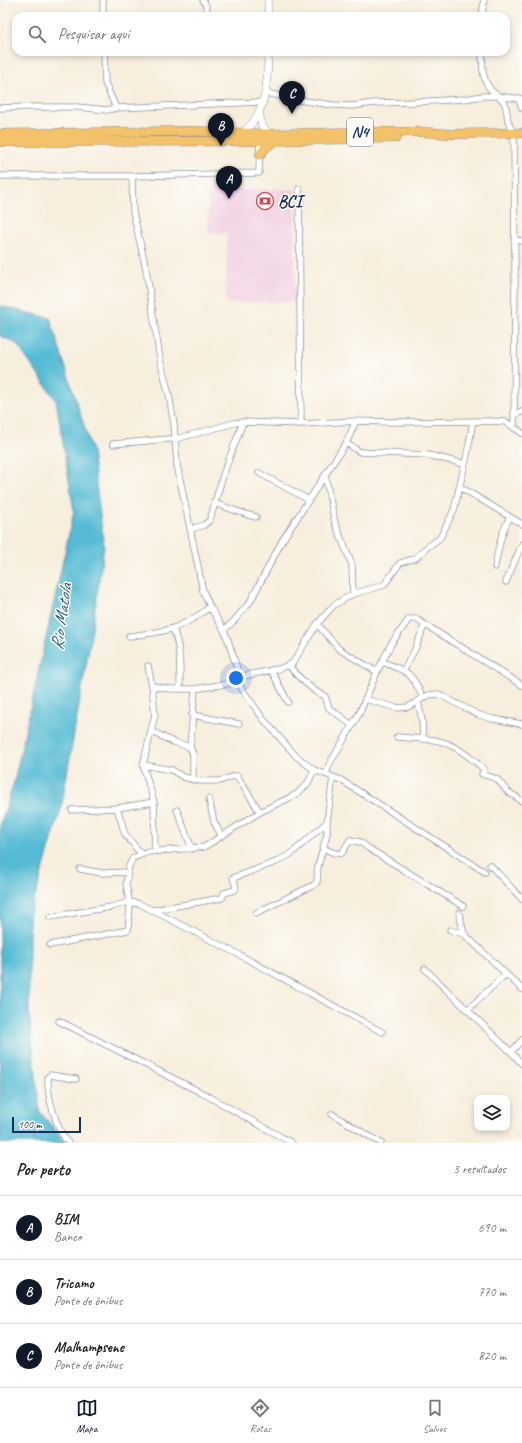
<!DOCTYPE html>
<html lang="pt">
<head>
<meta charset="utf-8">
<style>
	:root { --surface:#fff; --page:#f6f6f6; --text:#222; --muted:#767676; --line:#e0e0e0; --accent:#111827 }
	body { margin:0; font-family:Caveat,sans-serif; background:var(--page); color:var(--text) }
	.controls { position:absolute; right:12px; bottom:12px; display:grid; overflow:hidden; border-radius:8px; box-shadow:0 2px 6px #0003 }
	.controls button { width:36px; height:36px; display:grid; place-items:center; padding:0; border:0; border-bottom:1px solid var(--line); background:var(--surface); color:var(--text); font:20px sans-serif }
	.scale { position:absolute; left:12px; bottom:10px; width:69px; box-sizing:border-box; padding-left:4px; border:2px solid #1b2f5e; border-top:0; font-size:11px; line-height:14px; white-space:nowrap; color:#1b2f5e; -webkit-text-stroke:3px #fdfcf7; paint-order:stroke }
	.you { position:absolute; left:236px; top:678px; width:14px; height:14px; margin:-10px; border:3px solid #fff; border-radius:50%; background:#1a73e8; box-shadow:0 0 0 6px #1a73e833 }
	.badge { display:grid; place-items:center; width:26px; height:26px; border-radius:50%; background:var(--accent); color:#fff; font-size:13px; font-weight:700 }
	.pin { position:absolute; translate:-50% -33px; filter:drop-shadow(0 1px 2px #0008) }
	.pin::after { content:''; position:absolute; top:21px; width:14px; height:12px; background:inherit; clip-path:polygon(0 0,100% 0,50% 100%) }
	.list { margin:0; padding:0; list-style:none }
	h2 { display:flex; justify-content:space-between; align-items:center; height:52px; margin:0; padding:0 16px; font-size:17px }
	h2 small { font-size:13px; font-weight:400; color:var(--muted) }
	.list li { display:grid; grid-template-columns:26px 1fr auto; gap:12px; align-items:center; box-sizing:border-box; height:64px; padding:0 16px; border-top:1px solid var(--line) }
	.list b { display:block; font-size:15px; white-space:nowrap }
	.list p { margin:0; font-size:13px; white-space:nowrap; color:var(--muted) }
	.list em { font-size:13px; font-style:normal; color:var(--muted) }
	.icon { flex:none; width:22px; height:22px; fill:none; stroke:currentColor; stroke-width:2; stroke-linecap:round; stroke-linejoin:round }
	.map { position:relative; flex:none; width:522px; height:1143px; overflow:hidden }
	.search { position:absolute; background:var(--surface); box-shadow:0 2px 6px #0003; left:12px; right:12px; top:12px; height:44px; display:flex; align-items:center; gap:10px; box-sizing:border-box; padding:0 14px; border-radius:12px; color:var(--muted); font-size:15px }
	.sheet { height:244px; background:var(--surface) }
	nav { display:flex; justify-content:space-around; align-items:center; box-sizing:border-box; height:56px; border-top:1px solid var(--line); background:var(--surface); font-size:11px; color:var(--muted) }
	nav a { display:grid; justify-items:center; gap:2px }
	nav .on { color:var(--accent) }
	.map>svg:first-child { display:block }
</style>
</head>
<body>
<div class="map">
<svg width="522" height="1143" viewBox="0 0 522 1143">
	<rect width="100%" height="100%" fill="#fdfcf7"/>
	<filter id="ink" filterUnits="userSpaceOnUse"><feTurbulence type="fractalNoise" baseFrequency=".025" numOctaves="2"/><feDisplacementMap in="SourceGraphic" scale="8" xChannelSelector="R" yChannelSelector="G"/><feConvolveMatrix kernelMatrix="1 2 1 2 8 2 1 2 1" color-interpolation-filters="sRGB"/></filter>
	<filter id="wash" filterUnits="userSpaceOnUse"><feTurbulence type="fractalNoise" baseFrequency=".012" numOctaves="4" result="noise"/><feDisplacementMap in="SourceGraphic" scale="16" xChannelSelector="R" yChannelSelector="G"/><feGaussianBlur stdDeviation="0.9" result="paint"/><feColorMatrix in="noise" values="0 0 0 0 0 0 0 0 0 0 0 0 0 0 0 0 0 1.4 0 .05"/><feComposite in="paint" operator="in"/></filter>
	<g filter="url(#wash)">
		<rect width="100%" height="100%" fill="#f7eedd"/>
		<!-- built -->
		<path fill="#f1d0e3" d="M 282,189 L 295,189 L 295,302 L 226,303 L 227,233 L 208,233 L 208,191 Z"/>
		<!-- water -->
		<path fill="#55bbd4" stroke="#387599" d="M 0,306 L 50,318 L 92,451 L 104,546 L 90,642 L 61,809 L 29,917 L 29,1014 L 40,1112 L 66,1143 L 0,1143 L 0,826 L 14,782 L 74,511 L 56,400 L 16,343 L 0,336 Z"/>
	</g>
	<g filter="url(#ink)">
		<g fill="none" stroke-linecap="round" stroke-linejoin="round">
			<!-- minor casing -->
			<g stroke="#898e9e" stroke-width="7">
				<path id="minor" d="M 103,0 L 103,16
					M 203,0 L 206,6 L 208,16
					M 482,16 L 484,0
					M 104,52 L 105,83 L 116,108
					M 482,52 C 483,65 481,80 492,91 C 496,95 503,99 505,104 C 509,115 505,121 514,133 L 515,272 L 514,428
					M 266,93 L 298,100 L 333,105 L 352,106 L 375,103 L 414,102 L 464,99 L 483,96 L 497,96 L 522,99
					M 518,98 L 522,108
					M 0,108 L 27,107 L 77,107 L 107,110 L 116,108 L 263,102
					M 0,176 L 132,176 L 133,212 L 146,269 L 160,359 L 169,395 L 174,424 L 177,465 L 203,591 L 210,607 L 224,630 L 228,640 L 237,668 L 238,682 L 242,689 L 264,720 L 296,756 L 314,770 L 341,780 L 485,872
					M 132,176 L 259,173 L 260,139
					M 299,189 L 301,424
					M 514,240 L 522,241
					M 514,414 L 522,412
					M 346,443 L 360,452 L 428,455 L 465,464
					M 113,444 L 168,439 L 176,439 L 234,423 L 243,422 L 301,424 L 356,421 L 389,422 L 490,421 L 506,422 L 522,433
					M 259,473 L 309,500
					M 325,475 L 335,523 L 352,565 L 353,594
					M 460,487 L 522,524
					M 214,503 L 248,515 L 256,517
					M 191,529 L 204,525 L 210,520 L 223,475 L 243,422
					M 495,567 C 498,550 501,532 510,517
					M 506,582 L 522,544
					M 317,624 L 339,649 L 377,672
					M 173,629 C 181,649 180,668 180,689
					M 224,630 L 234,621 L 250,602 L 282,541 L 346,443 L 356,421
					M 129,636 C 165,632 180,630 210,607
					M 382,662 C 407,671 412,672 423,698
					M 288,665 L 301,679 L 315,691 L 325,696 L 329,708 L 352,725
					M 148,666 L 152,686 L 155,715 L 143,765 L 154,802 L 155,851
					M 271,670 L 288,702
					M 404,670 L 416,647 L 424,626
					M 238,677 L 278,669 L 292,664 L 317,624 L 334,605 L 353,594 L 384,585 L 400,563 L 416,558 L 426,548 L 440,538 L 454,510 L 467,455 L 473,421
					M 152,686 L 170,689 L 195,689 L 238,682
					M 365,699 L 397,708 L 408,707 L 428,695 L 438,694 L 479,715 L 493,719 L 522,724
					M 192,715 L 239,724
					M 151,731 L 173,742 L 190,747
					M 397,737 L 423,739 L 422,721 L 418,701
					M 423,739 C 449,739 465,753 484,769 L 482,774 L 497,779 L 507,791 L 522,801
					M 143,765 L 172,770 L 183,777 L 201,781 L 220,781 L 234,776 L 237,776 L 260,812
					M 326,774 L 329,765 L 359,714 L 377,672 L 391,644 L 409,619 L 416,619 L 522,685
					M 193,780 L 193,754 L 190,747 L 195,689
					M 209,799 L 214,822 L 221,835
					M 117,808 L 125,834 L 141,854
					M 72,810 L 117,808 L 154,802
					M 177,810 L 192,849
					M 324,848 C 330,851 335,855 342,853 L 350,840 L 360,842 L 368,848 L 463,906
					M 490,865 L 522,899
					M 80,869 L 102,873 L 127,872
					M 153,910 L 222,898 L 224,893 L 235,890 L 236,887 L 233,878 L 276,862 L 291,854 L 327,822
					M 256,913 L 314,885 L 317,882 L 318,866 L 327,834 L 327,822 L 333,777
					M 459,913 L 464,934
					M 50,917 L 111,907 L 129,902 L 140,904 L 236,953 L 382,1032
					M 450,930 L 464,934 L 522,989
					M 50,945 L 128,930 L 130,906 L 126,883 L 129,866 L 133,858 L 148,852 L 204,847 L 260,812 L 297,794 L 308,783 L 314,770
					M 425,969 L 511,1052 L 522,1064
					M 467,1010 L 506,974
					M 59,1021 L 206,1095 L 292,1143
					M 511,1052 L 522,1040
					M 332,1114 L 381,1143
					M 68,1143 C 56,1128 47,1096 48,1077 L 50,1075 L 76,1079"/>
			</g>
			<!-- tertiary casing -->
			<g stroke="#898e9e" stroke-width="8">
				<path id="tertiary" d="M 268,16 L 268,0
					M 259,112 L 262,126 L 270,134
					M 243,132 C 267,115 268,79 268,52"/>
			</g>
			<!-- trunk casing -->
			<g stroke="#898e9e" stroke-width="10">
				<path id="trunk" d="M 0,134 L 195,131 L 270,134 L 367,132 L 423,132 L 450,134 L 522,133
					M 0,142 L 248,141 L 396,138
					M 260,155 L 265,148 L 275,141"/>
			</g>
			<!-- minor -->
			<use href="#minor" stroke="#fff" stroke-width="5.5"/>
			<!-- tertiary -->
			<use href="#tertiary" stroke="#fff" stroke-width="7"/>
			<!-- trunk -->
			<use href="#trunk" stroke="#f3c26a" stroke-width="9"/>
		</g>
	</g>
	<!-- icons -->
	<defs>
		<g id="bank-ring" transform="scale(0.9)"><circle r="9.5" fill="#fdfcf7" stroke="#d1495b" stroke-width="1.5"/><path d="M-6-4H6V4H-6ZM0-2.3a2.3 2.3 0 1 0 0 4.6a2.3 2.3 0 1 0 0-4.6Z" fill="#d1495b"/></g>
	</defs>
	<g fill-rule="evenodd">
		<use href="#bank-ring" x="265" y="201"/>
	</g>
	<g text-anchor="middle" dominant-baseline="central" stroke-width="3" stroke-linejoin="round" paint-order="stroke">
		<!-- shield labels -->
		<rect fill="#fdfcf7" stroke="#5f6c8c" stroke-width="1" x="347" y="118" width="26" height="28" rx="3"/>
		<g font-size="16" font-weight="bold" fill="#1b2f5e">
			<text x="360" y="132">N4</text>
		</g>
		<!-- poi labels -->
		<g font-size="17" font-weight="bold" fill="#1b2f5e" stroke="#fdfcf7" text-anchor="start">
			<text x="278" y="201">BCI</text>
		</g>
		<!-- water labels -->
		<g font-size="18" font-style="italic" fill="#2f6087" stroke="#fdfcf7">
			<text transform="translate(61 617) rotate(-82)">Rio Matola</text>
		</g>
	</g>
</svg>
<div class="controls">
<button><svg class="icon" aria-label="layers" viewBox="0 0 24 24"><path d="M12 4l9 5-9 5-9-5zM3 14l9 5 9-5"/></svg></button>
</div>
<div class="scale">100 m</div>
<div class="you"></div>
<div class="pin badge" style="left:229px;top:199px">A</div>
<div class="pin badge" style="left:221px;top:146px">B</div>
<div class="pin badge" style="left:292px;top:114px">C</div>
<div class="search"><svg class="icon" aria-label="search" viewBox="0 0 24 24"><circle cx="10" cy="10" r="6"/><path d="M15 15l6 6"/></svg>Pesquisar aqui</div>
</div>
<section class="sheet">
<h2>Por perto<small>3 resultados</small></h2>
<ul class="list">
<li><span class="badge">A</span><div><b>BIM</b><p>Banco</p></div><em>690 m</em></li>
<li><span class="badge">B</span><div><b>Tricamo</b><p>Ponto de ônibus</p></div><em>770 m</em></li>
<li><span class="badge">C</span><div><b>Malhampsene</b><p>Ponto de ônibus</p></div><em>820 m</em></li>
</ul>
</section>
<nav>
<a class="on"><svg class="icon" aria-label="map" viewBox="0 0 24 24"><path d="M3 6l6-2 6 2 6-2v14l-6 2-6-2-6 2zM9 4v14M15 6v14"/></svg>Mapa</a>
<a><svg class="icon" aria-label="directions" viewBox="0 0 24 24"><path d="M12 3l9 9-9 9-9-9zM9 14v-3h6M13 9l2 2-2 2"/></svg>Rotas</a>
<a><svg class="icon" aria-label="saved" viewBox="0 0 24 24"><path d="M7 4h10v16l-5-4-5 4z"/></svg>Salvos</a>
</nav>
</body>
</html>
